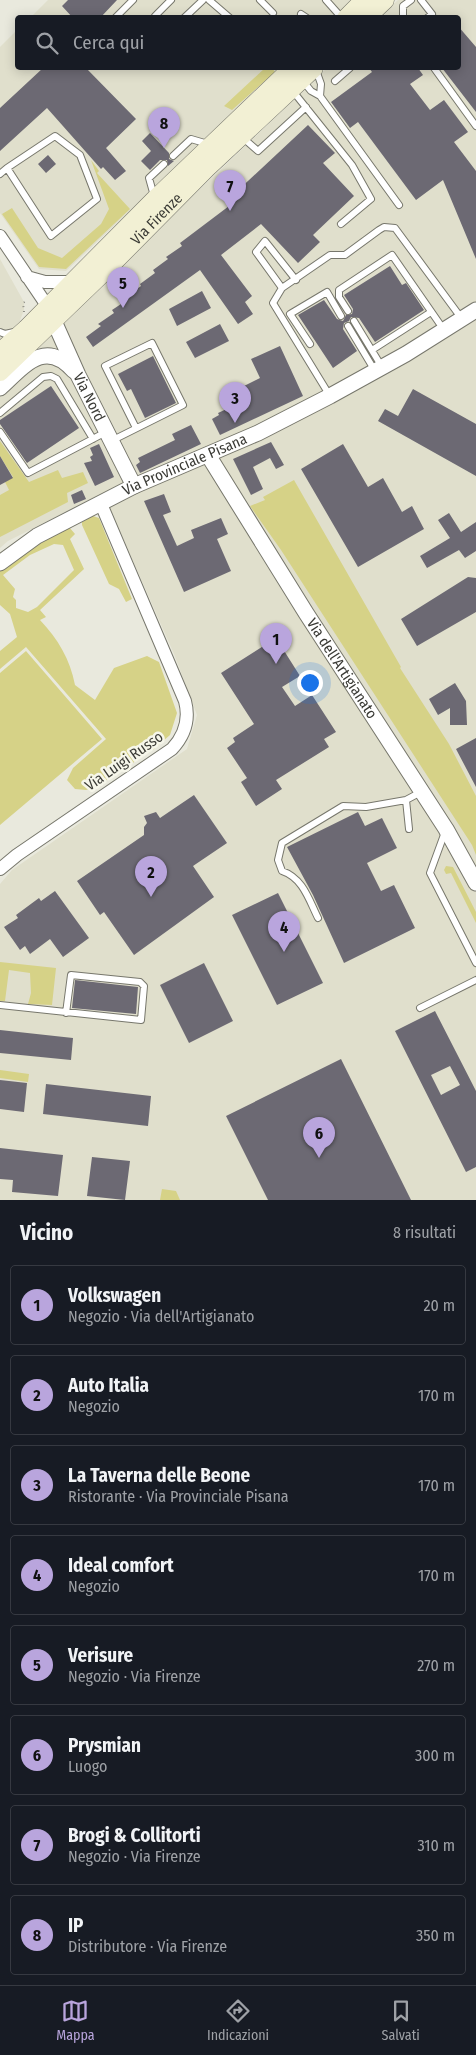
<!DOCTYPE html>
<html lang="it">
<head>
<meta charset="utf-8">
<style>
	:root { --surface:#171b24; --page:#242831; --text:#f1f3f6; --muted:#9ea1a6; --line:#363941; --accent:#b9a5dd }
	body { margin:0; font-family:"Fira Sans Condensed",sans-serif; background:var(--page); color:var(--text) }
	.you { position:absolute; left:309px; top:682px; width:18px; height:18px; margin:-12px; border:4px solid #fff; border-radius:50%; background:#1a73e8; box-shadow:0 0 0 8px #1a73e833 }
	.badge { display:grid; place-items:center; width:32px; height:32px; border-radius:50%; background:var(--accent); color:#111; font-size:16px; font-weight:700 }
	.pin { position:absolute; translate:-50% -41px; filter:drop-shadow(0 1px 2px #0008) }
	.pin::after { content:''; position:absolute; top:26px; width:18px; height:15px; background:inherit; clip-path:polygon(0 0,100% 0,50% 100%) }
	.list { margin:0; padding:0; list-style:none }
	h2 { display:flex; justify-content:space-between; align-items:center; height:65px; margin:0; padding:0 20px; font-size:21px }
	h2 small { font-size:16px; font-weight:400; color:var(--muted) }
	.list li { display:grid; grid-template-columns:32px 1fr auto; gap:15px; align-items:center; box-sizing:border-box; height:80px; margin:0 10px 10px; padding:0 10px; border:1px solid var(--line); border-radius:5px }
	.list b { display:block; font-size:19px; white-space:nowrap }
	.list p { margin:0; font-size:16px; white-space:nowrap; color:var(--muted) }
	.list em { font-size:16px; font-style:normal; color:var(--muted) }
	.icon { flex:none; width:28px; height:28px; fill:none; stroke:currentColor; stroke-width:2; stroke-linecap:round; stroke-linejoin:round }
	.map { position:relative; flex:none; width:476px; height:1200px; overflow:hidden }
	.search { position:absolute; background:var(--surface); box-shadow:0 2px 12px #0003; left:15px; right:15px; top:15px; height:55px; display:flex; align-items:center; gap:12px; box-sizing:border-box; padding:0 18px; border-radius:5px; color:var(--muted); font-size:19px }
	.sheet { height:785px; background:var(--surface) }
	nav { display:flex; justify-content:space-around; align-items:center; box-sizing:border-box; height:70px; border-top:1px solid var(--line); background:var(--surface); font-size:14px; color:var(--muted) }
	nav a { display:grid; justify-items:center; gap:2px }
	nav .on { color:var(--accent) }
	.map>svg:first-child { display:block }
</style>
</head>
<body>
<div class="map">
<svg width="476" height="1200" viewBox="0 0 476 1200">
	<rect width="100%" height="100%" fill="#e9e9dd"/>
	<!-- built -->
	<path fill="#e0dfcc" d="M 48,0 L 354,0 L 335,17 L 30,18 Z
		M 398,0 L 476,0 L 476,1200 L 0,1200 L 0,884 L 12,870 L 187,749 L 197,715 L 174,654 L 103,493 L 8,541 L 0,548 L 0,380 L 327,68 L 458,68 L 458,18 L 379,17 Z
		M 17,30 L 18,68 L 282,68 L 66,271 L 39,269 L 0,213 L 0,47 Z
		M 0,259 L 24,302 L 24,310 L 19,323 L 0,340 Z"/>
	<!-- green -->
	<path fill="#d6d287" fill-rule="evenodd" d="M 265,68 L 272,68 L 275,72 L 232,110 L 224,106 Z
		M 91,160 L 99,171 L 97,173 L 130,209 L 66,269 L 39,267 L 2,214 L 12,208 L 38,248 L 62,258 L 101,224 L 109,209 Z
		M 0,441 L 29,482 L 58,470 L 62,478 L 83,472 L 88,483 L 67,493 L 68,502 L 0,537 L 0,495 L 9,490 L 5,482 L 13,477 L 0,456 Z
		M 294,480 L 401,667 L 400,668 L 449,744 L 476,796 L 476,855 L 472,845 L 281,550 L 250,506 L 265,500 L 263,497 Z
		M 93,516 L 99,518 L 132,599 L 126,602 L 119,589 L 109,584 L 82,525 L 82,522 Z
		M 69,527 L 75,534 L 70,539 L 84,569 L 40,610 L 46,617 L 40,620 C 58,639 70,659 75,685 L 95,700 L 114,668 L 147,656 L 159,662 L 177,713 L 170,735 L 154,749 L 96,787 L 86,790 L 75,789 L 67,780 L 73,768 L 106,739 L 26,647 L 0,669 L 0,651 L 17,637 L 10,614 L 0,605 L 0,569 L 26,549 ZM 54,544 L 63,545 L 74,570 L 37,607 L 28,612 L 16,608 L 16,600 L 13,597 L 15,589 L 3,575 L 30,555 Z
		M 26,651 L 102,739 L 0,825 L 0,673 Z
		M 446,866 L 453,867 L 476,912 L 476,923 L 451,873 L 446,874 L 444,870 Z
		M 0,962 L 56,968 L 52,1005 L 28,1004 L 31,993 L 30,973 L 9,970 L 5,1001 L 0,1001 Z
		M 0,1070 L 29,1074 L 28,1082 L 0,1078 Z
		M 162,1189 L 176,1191 L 180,1200 L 160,1200 Z"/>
	<!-- building -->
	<path fill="#6c6973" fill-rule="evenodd" d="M 68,0 L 117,0 L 100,18 L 73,18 L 62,6 Z
		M 458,26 L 476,47 L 476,112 L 442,68 L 458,68 Z
		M 43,68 L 86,68 L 136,119 L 106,148 L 126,171 L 115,180 L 103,167 L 101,169 L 47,108 L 0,151 L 0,108 Z
		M 369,68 L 418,68 L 423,75 L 410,84 L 430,110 L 444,100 L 468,132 L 454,142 L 476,171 L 476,259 L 443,180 L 416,200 L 358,122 L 350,128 L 331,102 L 372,72 Z
		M 308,125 L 335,153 L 323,163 L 354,196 L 313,235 L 320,242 L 298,263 L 261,224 L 221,255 L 252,296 L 245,302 L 253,314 L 238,324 L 200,270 L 93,347 L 86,337 L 101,326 L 98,324 L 114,313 L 112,310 L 127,300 L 125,297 L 141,286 L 140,284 L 155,273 L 153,270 L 168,259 L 166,257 L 182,246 L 180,243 L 237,200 L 233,195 Z
		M 150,133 L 169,153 L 169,159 L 174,161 L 168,166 L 167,160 L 160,160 L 150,170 L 141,161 L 151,151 L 142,141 Z
		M 48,155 L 56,164 L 46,173 L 38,164 Z
		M 390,266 L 402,285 L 406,283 L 424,310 L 375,342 L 359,318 L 351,317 L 349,321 L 344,323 L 343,329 L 357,351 L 333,368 L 298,315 L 324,300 L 337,319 L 343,321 L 346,315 L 352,314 L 353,309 L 344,295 Z
		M 202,291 L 211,308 L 177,326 L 169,309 Z
		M 220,324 L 229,341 L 195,358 L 186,342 Z
		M 280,346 L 303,396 L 220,435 L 212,419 L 219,415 L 218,413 L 246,400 L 240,388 L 260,378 L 251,359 Z
		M 153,356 L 176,403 L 145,418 L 131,389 L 127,391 L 118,374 Z
		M 51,386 L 79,428 L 27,463 L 0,424 L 0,420 Z
		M 413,389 L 476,424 L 476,476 L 378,421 L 385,409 L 398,416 Z
		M 191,425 L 201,444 L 140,473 L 136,465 L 140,462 L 138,458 L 175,440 L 172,434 Z
		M 271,442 L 284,465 L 276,469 L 270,458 L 253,467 L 263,489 L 251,495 L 233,459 Z
		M 99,444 L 114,477 L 95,486 L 84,463 L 92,461 L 90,457 L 93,455 L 90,448 Z
		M 343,444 L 368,487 L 383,478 L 402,512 L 412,506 L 424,529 L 358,567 L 301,469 Z
		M 0,456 L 13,478 L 0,485 Z
		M 82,490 L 86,499 L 74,504 L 71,495 Z
		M 164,494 L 171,512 L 163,515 L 177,546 L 194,538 L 191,530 L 221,518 L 228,534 L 217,539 L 231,571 L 184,592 L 144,501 Z
		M 449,513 L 461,532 L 476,522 L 476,551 L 465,558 L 459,550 L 427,568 L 420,556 L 450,538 L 438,520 Z
		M 468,577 L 476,578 L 476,612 L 417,646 L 401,619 Z
		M 276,638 L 300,676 L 282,687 L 295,706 L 312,695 L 336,732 L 324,739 L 329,747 L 276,780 L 282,789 L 256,806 L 241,782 L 247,778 L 227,748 L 235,742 L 233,738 L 254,724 L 221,673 Z
		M 455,683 L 466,701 L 467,725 L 450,725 L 450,708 L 438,715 L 429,699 Z
		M 476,738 L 476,787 L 456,749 Z
		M 194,795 L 227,843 L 193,866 L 214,897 L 134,955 L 104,912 L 100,915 L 77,881 L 144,835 L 144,827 L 147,823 L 144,816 L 156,812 L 160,818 Z
		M 358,812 L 365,826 L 382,818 L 397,848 L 367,863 L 381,891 L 394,885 L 415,928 L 344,963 L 313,895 L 287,847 Z
		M 55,891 L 89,938 L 63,957 L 50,939 L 30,954 L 25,946 L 20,950 L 4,927 L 18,918 L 16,915 L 39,898 L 41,901 Z
		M 278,893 L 323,983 L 277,1005 L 232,915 Z
		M 204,963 L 233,1021 L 189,1043 L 160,985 Z
		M 75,980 L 138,987 L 136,1014 L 72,1008 Z
		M 435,1011 L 476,1091 L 476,1167 L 466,1172 L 395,1031 ZM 450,1066 L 460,1085 L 441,1095 L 431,1075 Z
		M 0,1030 L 73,1038 L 71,1060 L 0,1053 Z
		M 341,1059 L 411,1200 L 268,1200 L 226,1116 Z
		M 0,1080 L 27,1083 L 24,1112 L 0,1109 Z
		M 46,1084 L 151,1096 L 148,1126 L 43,1114 Z
		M 0,1148 L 63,1155 L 58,1196 L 12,1192 L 13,1180 L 0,1179 Z
		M 92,1157 L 130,1161 L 125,1200 L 87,1196 Z"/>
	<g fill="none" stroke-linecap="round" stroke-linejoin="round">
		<!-- service casing -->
		<g stroke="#77776c" stroke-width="8">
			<path id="service" d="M 209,0 L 230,18
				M 260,0 L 273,13
				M 326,0 L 342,18
				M 421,0 L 432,14 L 427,18
				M 301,14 L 307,18
				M 155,16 L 171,0
				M 115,18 L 133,0
				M 184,18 L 203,0
				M 403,18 L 403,6 L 411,0
				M 434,68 L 476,126
				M 316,70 L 321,84 L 320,96 L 399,205
				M 302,80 L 311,91 L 320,96
				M 335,81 L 350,68
				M 292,90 L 352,165 L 371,199 L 341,224
				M 242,137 L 258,151 L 306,107
				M 173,156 L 191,139 L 208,144
				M 0,174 L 7,168 L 55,136 L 80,155 L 97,199 L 51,236 L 7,168
				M 154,196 L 149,178 L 164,164
				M 282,288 L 256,252 L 265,241 L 296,280
				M 348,311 L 339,297 L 339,290 L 392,255 L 444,330
				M 354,321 L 382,367
				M 348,326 L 375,371
				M 0,332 L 5,334 L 14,332
				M 310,344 L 290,314 L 327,292 L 341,316
				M 372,350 L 431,312
				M 330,396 L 273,303 L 282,288 L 330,255 L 345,255 L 379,230 L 384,227 L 395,228 L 462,319
				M 0,413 L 43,377 L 51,376 L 57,379 L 93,439
				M 0,432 L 28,473 L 106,432
				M 111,441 L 183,405 L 152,343 L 105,366 L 136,428
				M 406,800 L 409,829
				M 445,832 L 430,873 L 476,963
				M 318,918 C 309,900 303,878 282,871 L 278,860 L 282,843 L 343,806 L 366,807 L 406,800 L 421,792
				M 0,1005 L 141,1020 L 144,986 L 140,982 L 71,975 L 66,1013
				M 420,1008 L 476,980"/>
		</g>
		<!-- minor casing -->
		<g stroke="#77776c" stroke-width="14">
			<path id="minor" d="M 0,236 L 48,307
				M 27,277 L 45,282 L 74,282
				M 0,869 L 17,855 L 172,749 C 185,735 190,720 185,701 L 101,504"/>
		</g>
		<!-- tertiary casing -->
		<g stroke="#77776c" stroke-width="17">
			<g id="tertiary">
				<path id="s1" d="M 49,310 L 78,375 L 134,486"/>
				<path d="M 0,388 C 24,366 45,338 74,371"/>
				<path id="s2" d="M 208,455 L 306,613 L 446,829 L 476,883"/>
				<path id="s3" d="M 0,563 L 37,536 L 134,486 L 258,433 L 330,396 L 406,354 L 476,310"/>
			</g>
		</g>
		<!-- secondary casing -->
		<g stroke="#77776c" stroke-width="19">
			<g id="secondary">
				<path d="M 346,18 L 364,0"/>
				<path d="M 366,18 L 385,0"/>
				<path d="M 0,352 L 26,329 L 155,199 L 292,68"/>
				<path id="s4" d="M 0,372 L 105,271 L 207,168 L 314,68"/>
			</g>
		</g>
		<!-- path -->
		<path stroke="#8e8e86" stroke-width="2" stroke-dasharray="1 4" stroke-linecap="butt" d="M 24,312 L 23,303 L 28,300"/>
		<!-- service -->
		<use href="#service" stroke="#fff" stroke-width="6"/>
		<!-- minor -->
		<use href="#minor" stroke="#fff" stroke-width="12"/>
		<!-- tertiary -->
		<use href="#tertiary" stroke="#fff" stroke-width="15"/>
		<!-- secondary -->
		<use href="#secondary" stroke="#f2f0d4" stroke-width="18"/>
	</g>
	<g text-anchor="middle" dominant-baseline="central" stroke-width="5" stroke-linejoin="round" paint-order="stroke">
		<!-- street labels -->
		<g font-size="15" fill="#3b3b36" stroke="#f6f6ea">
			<text stroke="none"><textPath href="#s4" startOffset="219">Via Firenze</textPath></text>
			<text stroke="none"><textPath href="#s1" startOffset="96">Via Nord</textPath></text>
			<text stroke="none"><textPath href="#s3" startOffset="210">Via Provinciale Pisana</textPath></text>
			<text stroke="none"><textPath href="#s2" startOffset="252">Via dell'Artigianato</textPath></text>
			<text transform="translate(124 761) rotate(-35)">Via Luigi Russo</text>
		</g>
	</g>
</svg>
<div class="you"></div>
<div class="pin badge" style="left:276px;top:664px">1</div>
<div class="pin badge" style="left:151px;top:897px">2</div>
<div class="pin badge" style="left:235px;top:423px">3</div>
<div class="pin badge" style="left:284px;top:952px">4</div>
<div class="pin badge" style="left:123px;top:308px">5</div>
<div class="pin badge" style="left:319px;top:1158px">6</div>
<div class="pin badge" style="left:230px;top:211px">7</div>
<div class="pin badge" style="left:164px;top:148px">8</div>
<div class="search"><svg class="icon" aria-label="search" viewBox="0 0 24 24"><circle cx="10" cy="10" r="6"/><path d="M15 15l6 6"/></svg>Cerca qui</div>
</div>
<section class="sheet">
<h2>Vicino<small>8 risultati</small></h2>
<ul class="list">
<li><span class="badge">1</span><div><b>Volkswagen</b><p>Negozio · Via dell'Artigianato</p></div><em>20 m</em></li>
<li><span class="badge">2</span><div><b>Auto Italia</b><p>Negozio</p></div><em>170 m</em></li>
<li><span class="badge">3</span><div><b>La Taverna delle Beone</b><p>Ristorante · Via Provinciale Pisana</p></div><em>170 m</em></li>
<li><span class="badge">4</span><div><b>Ideal comfort</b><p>Negozio</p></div><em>170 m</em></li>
<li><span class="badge">5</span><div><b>Verisure</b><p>Negozio · Via Firenze</p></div><em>270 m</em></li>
<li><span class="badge">6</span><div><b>Prysmian</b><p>Luogo</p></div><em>300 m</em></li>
<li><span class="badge">7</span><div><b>Brogi &amp; Collitorti</b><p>Negozio · Via Firenze</p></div><em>310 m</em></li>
<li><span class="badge">8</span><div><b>IP</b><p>Distributore · Via Firenze</p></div><em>350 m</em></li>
</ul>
</section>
<nav>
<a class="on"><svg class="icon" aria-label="map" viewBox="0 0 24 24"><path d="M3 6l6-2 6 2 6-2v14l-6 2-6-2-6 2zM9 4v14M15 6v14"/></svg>Mappa</a>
<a><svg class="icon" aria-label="directions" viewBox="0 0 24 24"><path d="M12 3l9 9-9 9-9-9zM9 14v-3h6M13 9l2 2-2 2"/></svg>Indicazioni</a>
<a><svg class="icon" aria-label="saved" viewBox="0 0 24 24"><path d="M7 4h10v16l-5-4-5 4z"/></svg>Salvati</a>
</nav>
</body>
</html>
